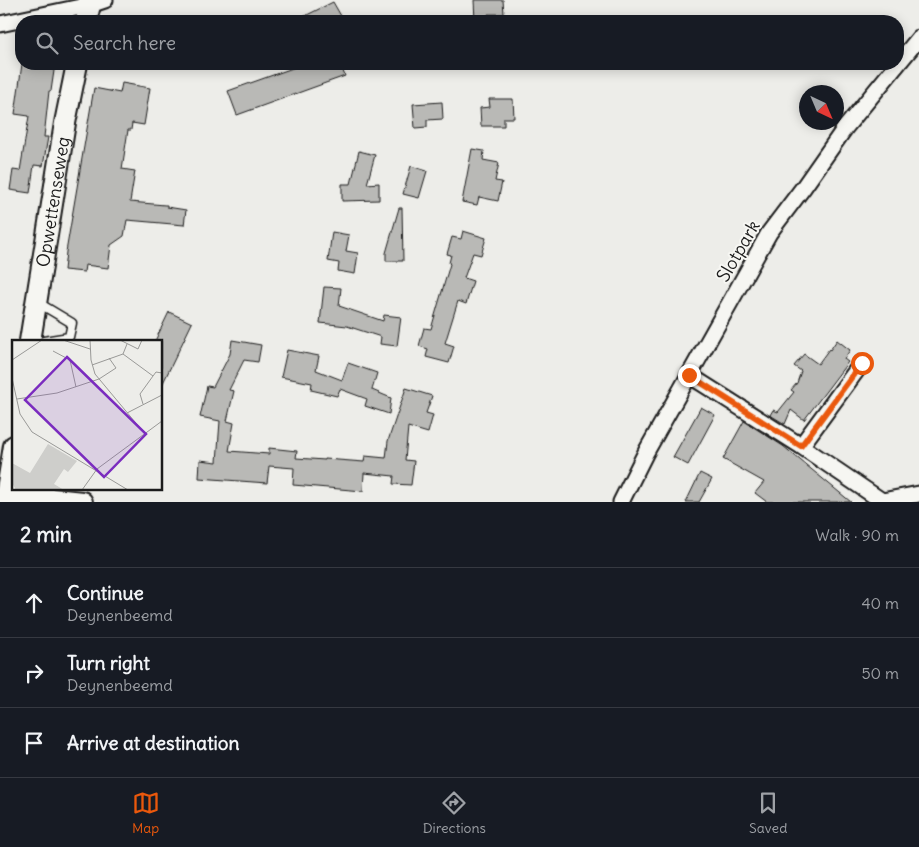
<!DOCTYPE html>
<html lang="en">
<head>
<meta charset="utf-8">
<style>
	:root { --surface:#171b24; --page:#20242c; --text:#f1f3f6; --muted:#9ea1a6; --line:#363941; --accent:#ea580c }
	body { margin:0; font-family:Delius,sans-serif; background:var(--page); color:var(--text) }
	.compass { position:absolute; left:799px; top:85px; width:45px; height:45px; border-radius:50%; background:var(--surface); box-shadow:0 2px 12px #0003; rotate:136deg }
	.stop { position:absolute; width:15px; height:15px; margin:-11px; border:4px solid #ea580c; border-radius:50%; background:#fff }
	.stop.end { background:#ea580c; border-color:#fff; box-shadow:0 1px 5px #0008 }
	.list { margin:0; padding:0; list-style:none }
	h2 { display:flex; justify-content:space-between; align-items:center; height:65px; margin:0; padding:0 20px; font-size:21px }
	h2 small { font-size:16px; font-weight:400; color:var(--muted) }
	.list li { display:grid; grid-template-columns:32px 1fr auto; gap:15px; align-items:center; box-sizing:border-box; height:70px; padding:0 20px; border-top:1px solid var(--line) }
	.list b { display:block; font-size:19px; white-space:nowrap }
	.list p { margin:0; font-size:16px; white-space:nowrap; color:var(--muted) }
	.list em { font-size:16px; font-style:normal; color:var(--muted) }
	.icon { flex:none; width:28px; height:28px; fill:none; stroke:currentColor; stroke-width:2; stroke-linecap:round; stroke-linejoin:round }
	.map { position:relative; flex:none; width:919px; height:502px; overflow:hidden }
	.search { position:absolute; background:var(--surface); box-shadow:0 2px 12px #0003; left:15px; right:15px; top:15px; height:55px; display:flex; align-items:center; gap:12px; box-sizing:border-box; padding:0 18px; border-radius:20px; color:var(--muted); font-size:19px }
	.sheet { height:275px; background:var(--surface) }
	nav { display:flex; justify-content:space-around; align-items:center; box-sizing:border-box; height:70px; border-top:1px solid var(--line); background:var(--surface); font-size:14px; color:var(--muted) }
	nav a { display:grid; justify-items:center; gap:2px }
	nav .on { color:var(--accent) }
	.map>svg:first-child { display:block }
</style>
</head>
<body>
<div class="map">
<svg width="919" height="502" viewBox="0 0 919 502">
	<rect width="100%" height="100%" fill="#edede9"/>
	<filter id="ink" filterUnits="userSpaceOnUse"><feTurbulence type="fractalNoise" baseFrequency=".02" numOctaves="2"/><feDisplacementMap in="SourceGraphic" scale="10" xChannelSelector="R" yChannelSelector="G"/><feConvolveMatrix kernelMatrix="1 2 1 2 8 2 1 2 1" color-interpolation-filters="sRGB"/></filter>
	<g filter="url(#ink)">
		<!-- building -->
		<path fill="#b9b9b6" stroke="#1c1c1c" d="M 474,0 L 503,0 L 504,14 L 488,14 L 488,21 L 475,21 Z
			M 333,2 L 341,16 L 327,21 L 295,21 Z
			M 22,64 L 55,64 L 51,91 L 49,91 L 44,137 L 48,137 L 43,166 L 34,165 L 30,193 L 10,190 L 13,170 L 20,171 L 29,116 L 15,114 Z
			M 304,64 L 340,64 L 345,76 L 237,115 L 228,91 Z
			M 122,83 L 150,88 L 144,125 L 132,123 L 131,130 L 128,130 L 122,169 L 135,171 L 130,202 L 165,205 L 167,205 L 167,207 L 186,210 L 184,225 L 127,220 L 124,236 L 111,245 L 108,268 L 85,265 L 84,272 L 64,270 L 66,252 L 94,88 L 120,93 Z
			M 489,99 L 513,99 L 514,118 L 504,118 L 504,126 L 481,126 L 480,108 L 490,107 Z
			M 442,102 L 443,119 L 427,120 L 427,127 L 415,128 L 413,104 Z
			M 472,149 L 484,151 L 483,160 L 499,163 L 495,181 L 502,182 L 498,201 L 479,197 L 477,205 L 462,202 Z
			M 359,151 L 375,155 L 367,184 L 379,183 L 379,200 L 342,201 L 342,184 L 351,184 Z
			M 411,166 L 427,171 L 419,198 L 403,194 Z
			M 399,208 L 402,208 L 403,261 L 386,261 L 386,253 Z
			M 463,231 L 486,238 L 481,255 L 473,253 L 464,278 L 473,281 L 466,304 L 458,301 L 445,343 L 454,346 L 449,363 L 426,357 L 428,349 L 419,346 L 424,328 L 431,329 L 450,264 L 449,263 L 451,255 L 447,254 L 452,237 L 461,239 Z
			M 332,232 L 349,235 L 346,251 L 358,253 L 355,274 L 338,271 L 339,263 L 328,261 Z
			M 324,287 L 341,288 L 339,306 L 383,321 L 384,315 L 401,317 L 397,346 L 380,344 L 381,337 L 347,326 L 320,323 Z
			M 169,312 L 192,323 L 161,387 L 161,341 L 155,341 Z
			M 232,340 L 261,345 L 258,362 L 244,360 L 229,390 L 234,391 L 227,421 L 234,423 L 229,451 L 269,454 L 269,448 L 297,451 L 296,458 L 325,460 L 325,459 L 364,462 L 365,456 L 386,458 L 388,441 L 406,388 L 432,396 L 426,413 L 433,415 L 428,433 L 408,427 L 405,460 L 414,461 L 411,485 L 393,484 L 394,476 L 364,473 L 363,491 L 293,485 L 294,468 L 269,466 L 267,483 L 199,478 L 200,460 L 217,462 L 220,421 L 200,417 L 207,386 L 213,387 L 230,354 Z
			M 837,340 L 850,350 L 844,359 L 848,362 L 804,420 L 791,410 L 785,424 L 770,415 L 773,410 L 778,412 L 794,392 L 791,390 L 797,383 L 801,371 L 794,366 L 804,354 L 818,364 L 829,349 L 830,350 Z
			M 287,350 L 319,356 L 316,370 L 342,380 L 348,363 L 377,373 L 372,390 L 391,398 L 389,414 L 365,406 L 367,399 L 340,389 L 337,396 L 311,390 L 312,383 L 281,377 Z
			M 701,407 L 715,415 L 688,465 L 673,457 Z
			M 744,421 L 783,446 L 851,502 L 767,502 L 755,493 L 764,482 L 723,459 Z
			M 700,473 L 712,479 L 699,502 L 686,502 Z"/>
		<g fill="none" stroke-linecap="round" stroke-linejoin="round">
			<!-- lane casing -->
			<g stroke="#1c1c1c" stroke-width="11">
				<path id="lane" d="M 37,302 L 72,323 L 69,337 L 44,341"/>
			</g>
			<!-- street casing -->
			<g stroke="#1c1c1c" stroke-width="19">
				<path id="street" d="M 0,24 L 90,5 L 105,0
					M 689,375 L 801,446 L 882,501 L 919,494
					M 801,446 L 862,363
					M 621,502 L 646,452 L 769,233 L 803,188 L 845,128 L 919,38"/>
			</g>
			<!-- secondary casing -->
			<g stroke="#1c1c1c" stroke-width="24">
				<g id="secondary">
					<path d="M 86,21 L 90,5 L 89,0"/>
					<path id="s1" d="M 30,341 L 65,123 L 77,64"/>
					<path d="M 6,494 L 82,502"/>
					<path d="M 5,502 L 14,446"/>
				</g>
			</g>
			<!-- lane -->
			<use href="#lane" stroke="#f6f6f2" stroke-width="8"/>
			<!-- street -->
			<use href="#street" stroke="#f6f6f2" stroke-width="15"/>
			<!-- secondary -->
			<use href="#secondary" stroke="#f6f6f2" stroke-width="20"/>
		</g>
	</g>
	<g fill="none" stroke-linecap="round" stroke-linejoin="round" filter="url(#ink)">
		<!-- route -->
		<path stroke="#ea580c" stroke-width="6" d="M 689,375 L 801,446 L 862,363"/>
	</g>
	<g text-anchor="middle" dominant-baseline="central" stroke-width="4" stroke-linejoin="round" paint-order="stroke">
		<!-- street labels -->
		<g font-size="18" fill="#1c1c1c" stroke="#f6f6f2">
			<text stroke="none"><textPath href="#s1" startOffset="141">Opwettenseweg</textPath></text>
			<text transform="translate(738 251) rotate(-60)">Slotpark</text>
		</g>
	</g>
	<!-- overview -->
	<g transform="translate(12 340)">
		<rect width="150" height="150" fill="#edede9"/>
		<path d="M 36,104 L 65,121 L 56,132 L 52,129 L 42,144 L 52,150 L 4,150 L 0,143 L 0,123 L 18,133 Z" fill="#cececb"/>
		<path fill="none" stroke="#999997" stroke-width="1" d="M 51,0 L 78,9M 78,0 L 79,20 L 83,34 L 133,94M 108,0 L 126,9 L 130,0M 41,11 L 58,20 L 64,47M 111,14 L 141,36 L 144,32 L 150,33M 0,20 L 30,0M 80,25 L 111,14 L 115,4M 0,38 L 8,74 L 20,92 L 116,150M 5,59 L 45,53 L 87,39 L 104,28 L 97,18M 131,64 L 128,54 L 141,36M 115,73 L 150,55M 70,150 L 85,129 L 150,81"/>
		<path fill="#7b2cbf" fill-opacity="0.15" stroke="#7b2cbf" stroke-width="2.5" d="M 55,17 L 134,94 L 92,137 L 13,60 Z"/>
		<rect width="150" height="150" fill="none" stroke="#1c1c1c" stroke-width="2.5"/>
	</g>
</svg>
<svg class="compass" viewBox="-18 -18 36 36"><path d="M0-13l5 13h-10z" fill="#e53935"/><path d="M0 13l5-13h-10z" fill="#9ea1a6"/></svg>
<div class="stop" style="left:862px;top:363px"></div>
<div class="stop end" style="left:689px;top:375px"></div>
<div class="search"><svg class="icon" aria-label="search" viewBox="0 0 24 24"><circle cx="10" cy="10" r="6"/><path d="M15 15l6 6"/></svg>Search here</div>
</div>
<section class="sheet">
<h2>2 min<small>Walk · 90 m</small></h2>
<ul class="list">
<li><svg class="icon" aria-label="ahead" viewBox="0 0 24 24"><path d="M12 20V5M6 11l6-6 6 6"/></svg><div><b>Continue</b><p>Deynenbeemd</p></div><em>40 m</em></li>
<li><svg class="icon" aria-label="right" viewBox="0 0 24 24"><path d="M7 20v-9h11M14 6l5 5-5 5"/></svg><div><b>Turn right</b><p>Deynenbeemd</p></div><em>50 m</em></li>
<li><svg class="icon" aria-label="arrive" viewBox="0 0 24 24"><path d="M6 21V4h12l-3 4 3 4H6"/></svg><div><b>Arrive at destination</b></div></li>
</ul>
</section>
<nav>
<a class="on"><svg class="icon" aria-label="map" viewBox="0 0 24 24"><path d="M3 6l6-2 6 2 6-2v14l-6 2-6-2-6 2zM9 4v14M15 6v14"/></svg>Map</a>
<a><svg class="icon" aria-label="directions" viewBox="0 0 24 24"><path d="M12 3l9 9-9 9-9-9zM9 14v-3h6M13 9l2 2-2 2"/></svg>Directions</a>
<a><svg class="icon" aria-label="saved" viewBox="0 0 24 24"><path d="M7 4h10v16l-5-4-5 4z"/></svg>Saved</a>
</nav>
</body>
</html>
